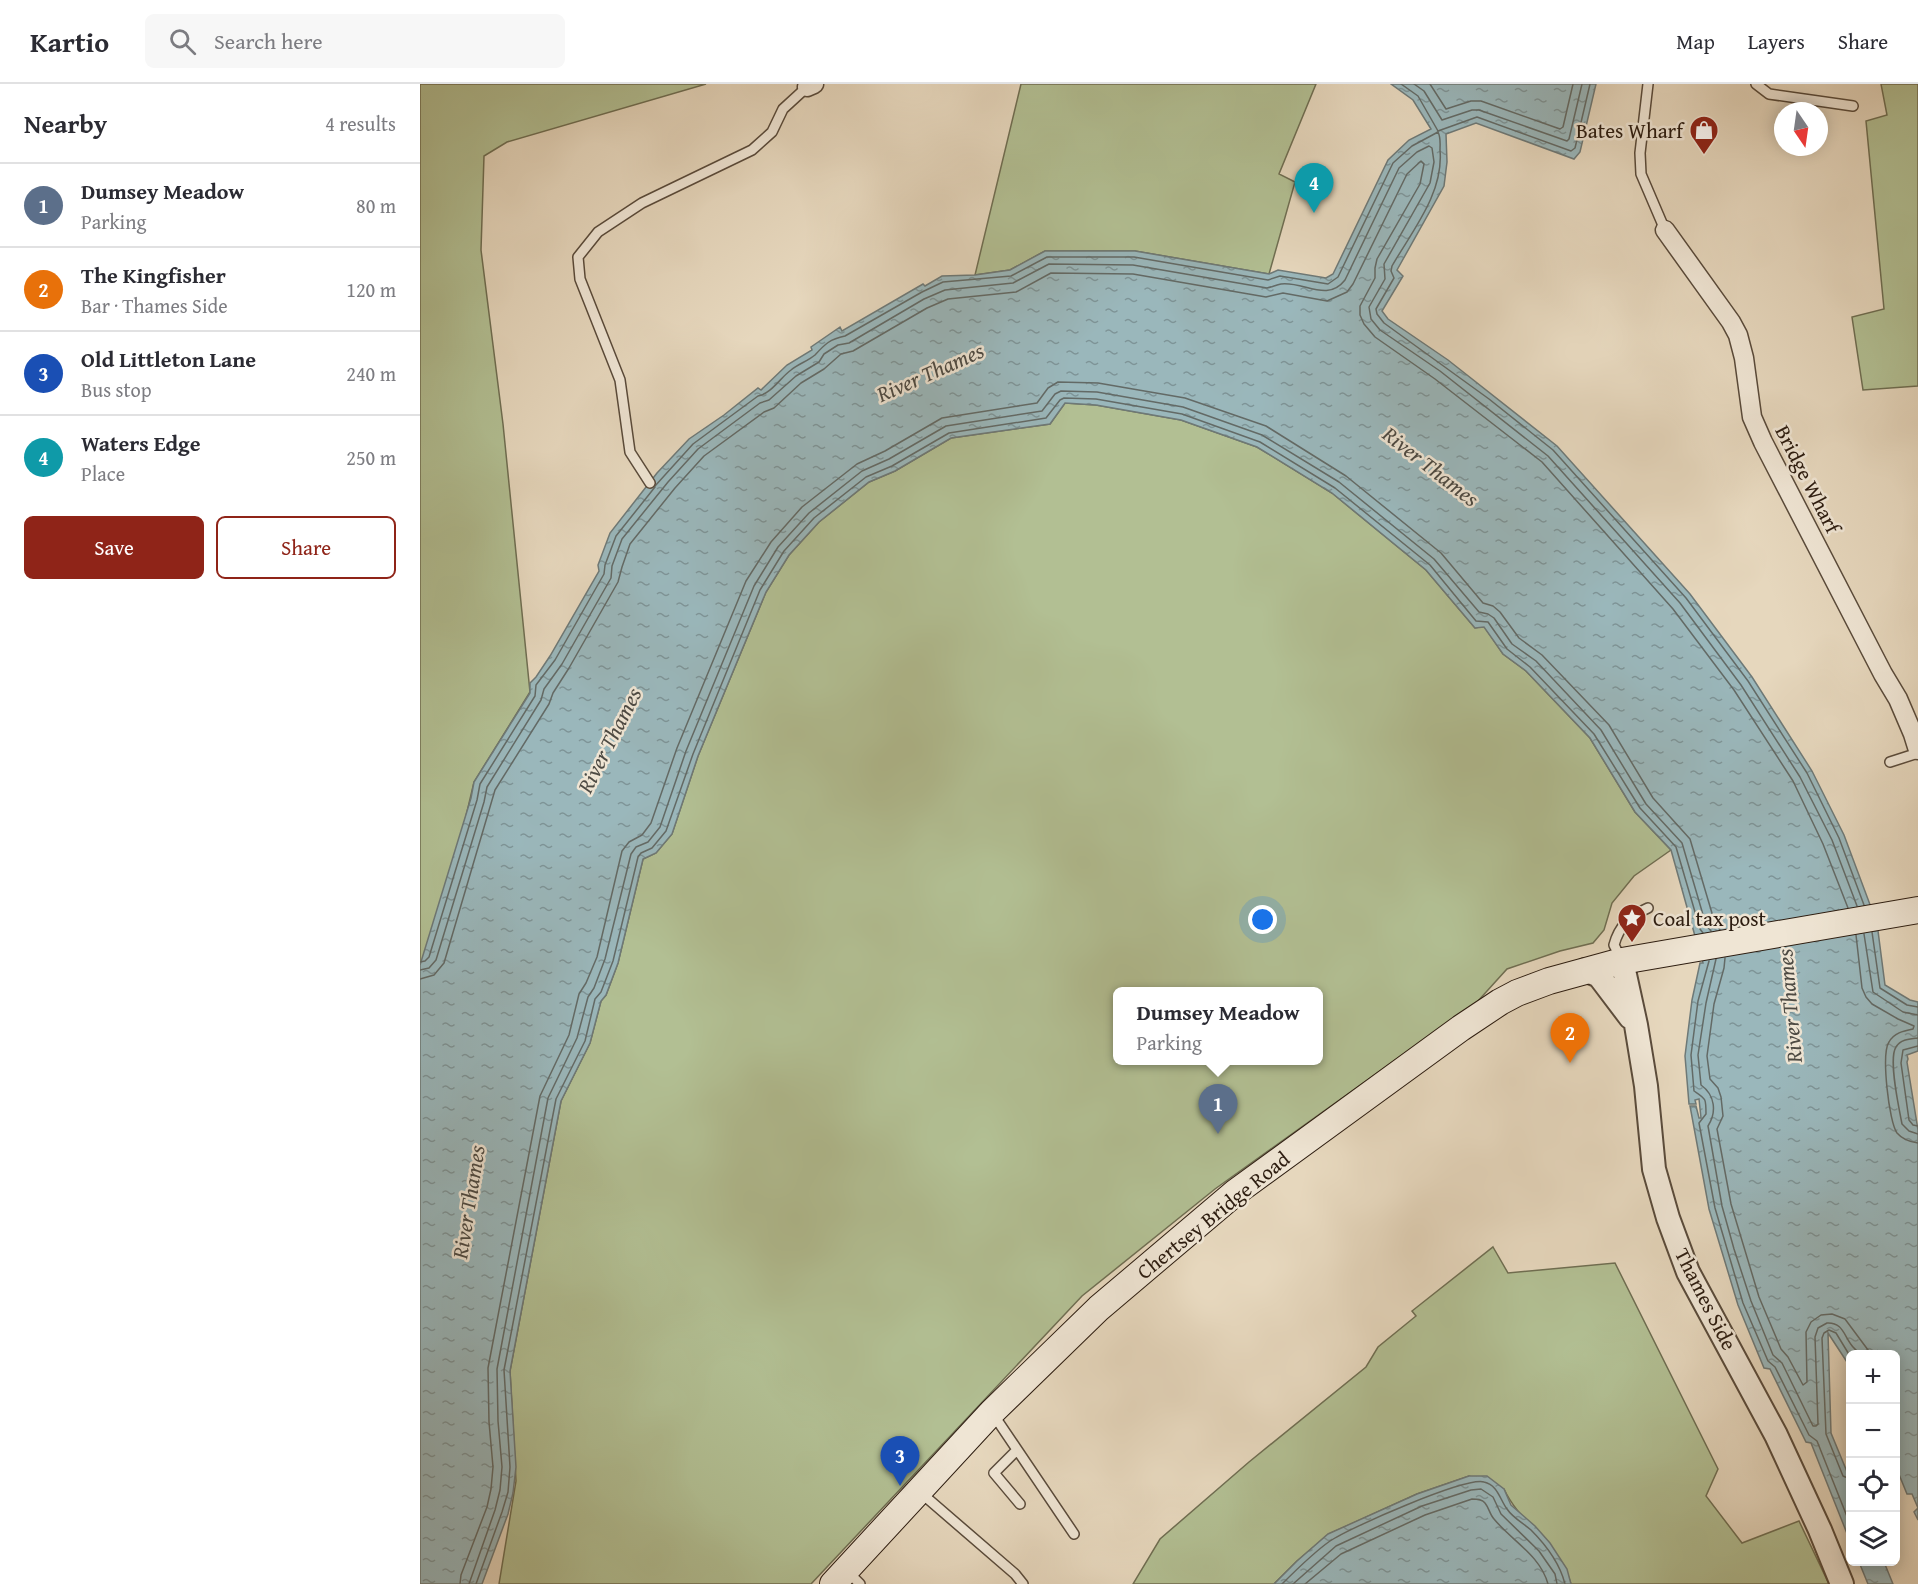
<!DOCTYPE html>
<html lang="en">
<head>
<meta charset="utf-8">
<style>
	:root { --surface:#fff; --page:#f7f7f7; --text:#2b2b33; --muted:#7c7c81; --line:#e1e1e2; --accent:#8f2418 }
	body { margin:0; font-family:"Gentium Book Plus",serif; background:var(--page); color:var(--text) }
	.controls { position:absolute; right:18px; bottom:18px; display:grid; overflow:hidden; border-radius:9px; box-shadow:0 3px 15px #0003 }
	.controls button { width:54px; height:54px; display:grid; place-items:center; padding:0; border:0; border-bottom:2px solid var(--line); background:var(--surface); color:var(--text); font:30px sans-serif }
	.compass { position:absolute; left:1354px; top:18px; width:54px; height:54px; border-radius:50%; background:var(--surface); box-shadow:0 3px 15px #0003; rotate:167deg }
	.you { position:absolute; left:843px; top:836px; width:21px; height:21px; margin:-15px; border:4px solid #fff; border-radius:50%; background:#1a73e8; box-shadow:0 0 0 9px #1a73e833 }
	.badge { display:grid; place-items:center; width:39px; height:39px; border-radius:50%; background:var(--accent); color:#fff; font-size:20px; font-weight:700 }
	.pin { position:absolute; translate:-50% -50px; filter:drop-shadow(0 2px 3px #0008) }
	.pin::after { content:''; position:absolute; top:32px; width:21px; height:18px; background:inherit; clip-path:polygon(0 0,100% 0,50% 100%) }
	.popup { position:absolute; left:693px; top:903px; width:210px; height:78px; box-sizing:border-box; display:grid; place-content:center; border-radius:9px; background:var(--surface); filter:drop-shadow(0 2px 4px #0005); font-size:20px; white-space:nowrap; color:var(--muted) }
	.popup b { font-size:22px; color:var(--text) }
	.popup::after { content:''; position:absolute; left:50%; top:100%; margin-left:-12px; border:12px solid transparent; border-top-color:var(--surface) }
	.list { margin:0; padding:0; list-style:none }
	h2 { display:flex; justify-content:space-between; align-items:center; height:78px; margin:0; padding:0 24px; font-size:26px }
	h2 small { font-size:20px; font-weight:400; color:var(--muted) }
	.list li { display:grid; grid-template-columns:39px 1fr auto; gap:18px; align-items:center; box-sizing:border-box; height:84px; padding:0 24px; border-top:2px solid var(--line) }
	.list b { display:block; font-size:22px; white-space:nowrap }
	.list p { margin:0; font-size:20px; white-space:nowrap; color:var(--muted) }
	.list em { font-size:20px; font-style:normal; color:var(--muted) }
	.actions { display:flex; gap:12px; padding:18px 24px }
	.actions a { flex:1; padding:14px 0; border:2px solid var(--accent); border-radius:9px; text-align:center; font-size:21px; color:var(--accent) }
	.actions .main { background:var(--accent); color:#fff }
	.icon { flex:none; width:33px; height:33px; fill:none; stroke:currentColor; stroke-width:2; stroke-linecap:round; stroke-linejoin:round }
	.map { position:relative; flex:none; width:1498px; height:1500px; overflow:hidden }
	header { display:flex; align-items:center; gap:36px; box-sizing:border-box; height:84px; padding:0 30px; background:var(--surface); border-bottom:2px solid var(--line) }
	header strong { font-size:28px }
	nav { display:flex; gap:33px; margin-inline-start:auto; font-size:21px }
	.search { width:420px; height:54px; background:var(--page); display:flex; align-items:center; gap:15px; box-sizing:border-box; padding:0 21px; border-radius:9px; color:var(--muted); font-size:22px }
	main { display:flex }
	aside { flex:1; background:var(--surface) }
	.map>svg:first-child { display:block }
</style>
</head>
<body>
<header>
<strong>Kartio</strong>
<div class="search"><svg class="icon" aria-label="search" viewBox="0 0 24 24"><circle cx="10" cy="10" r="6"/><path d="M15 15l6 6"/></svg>Search here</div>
<nav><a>Map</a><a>Layers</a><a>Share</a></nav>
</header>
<main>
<aside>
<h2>Nearby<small>4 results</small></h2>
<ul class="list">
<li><span class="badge" style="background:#5c6f8a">1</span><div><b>Dumsey Meadow</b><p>Parking</p></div><em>80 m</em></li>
<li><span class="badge" style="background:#e8710a">2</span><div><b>The Kingfisher</b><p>Bar · Thames Side</p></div><em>120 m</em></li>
<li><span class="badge" style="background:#1a4fb4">3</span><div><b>Old Littleton Lane</b><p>Bus stop</p></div><em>240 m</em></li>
<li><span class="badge" style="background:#0f9aa8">4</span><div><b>Waters Edge</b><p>Place</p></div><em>250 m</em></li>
</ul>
<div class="actions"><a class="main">Save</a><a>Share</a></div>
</aside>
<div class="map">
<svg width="1498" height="1500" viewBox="0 0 1498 1500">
	<defs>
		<pattern id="water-ripples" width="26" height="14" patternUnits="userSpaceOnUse" patternTransform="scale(1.5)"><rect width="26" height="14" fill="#9ab7bb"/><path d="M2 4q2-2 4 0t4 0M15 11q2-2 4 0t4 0" fill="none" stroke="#7e9497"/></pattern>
	</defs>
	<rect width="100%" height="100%" fill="#e6d7bd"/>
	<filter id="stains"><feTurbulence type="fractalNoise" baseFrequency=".00333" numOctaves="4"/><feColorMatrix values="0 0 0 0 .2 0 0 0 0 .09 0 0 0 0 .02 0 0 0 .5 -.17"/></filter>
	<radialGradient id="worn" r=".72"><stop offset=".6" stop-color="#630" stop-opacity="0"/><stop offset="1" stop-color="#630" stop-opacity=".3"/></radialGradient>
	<!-- green -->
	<path fill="#b2bf93" stroke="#6f6e52" stroke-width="1.5" fill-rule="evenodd" d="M 0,0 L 286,0 L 87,58 L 64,72 L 61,166 L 83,340 L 110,608 L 54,698 L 0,927 Z
		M 601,0 L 896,0 L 859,90 L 875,98 L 849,190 L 715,167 L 625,167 L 590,186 L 555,191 Z
		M 1461,0 L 1498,0 L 1498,302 L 1443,306 L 1432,233 L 1464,225 L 1446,37 L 1467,31 Z
		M 645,319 L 676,321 L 761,336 L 837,363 L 912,409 L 1006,486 L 1055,544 L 1064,542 L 1083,570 L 1106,587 L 1170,654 L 1215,728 L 1251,766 L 1214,792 L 1192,819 L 1184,846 L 1173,859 L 1140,867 L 1087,885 L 1058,917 L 795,1105 L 662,1212 L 391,1500 L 79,1500 L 96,1397 L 90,1287 L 141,1017 L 170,959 L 181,917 L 186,911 L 198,879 L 223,775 L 236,769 L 252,750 L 278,672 L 346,508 L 369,471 L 399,438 L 449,398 L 475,387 L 531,354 L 630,340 ZM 698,908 L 898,908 L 898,976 L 698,976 Z
		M 1073,1163 L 1088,1189 L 1195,1179 L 1298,1385 L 1286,1412 L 1322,1459 L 1379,1437 L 1409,1500 L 1151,1500 C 1141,1463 1100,1440 1084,1405 L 1049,1392 L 997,1410 L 909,1450 L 877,1477 L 854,1500 L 713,1500 L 740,1455 L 829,1378 L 946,1283 L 958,1263 L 996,1232 L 992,1227 Z"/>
	<!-- water -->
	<path fill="url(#water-ripples)" stroke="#6e7977" stroke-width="1.5" d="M 971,0 L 1176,0 L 1160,68 L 1154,75 L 1056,39 L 1026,50 L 1027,78 L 1024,102 L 977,186 L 983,192 L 962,227 L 968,235 L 1028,276 L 1137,362 L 1270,510 L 1332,593 L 1392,687 L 1424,751 L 1452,826 L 1458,847 L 1465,901 L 1490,916 L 1498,918 L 1498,967 L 1487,971 L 1488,975 L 1487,978 L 1498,1046 L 1498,1436 L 1494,1428 L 1498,1424 L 1492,1410 L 1487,1410 L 1476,1383 L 1476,1270 L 1430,1270 L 1430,1277 L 1427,1278 L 1408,1249 L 1411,1349 L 1430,1395 L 1430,1457 L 1391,1359 L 1386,1358 L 1350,1285 L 1344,1284 L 1318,1221 L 1289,1125 L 1270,1022 L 1276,1022 L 1279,1034 L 1281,1034 L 1279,1015 L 1275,1016 L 1276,1020 L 1269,1020 L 1265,972 L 1272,916 L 1280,879 L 1283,879 L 1278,855 L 1275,852 L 1251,766 L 1215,728 L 1170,654 L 1106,587 L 1083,570 L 1064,543 L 1055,544 L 1006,486 L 912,409 L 837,363 L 761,336 L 676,321 L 645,319 L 630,340 L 531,354 L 475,387 L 449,398 L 399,438 L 369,471 L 346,508 L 278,672 L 252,750 L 236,769 L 223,775 L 198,879 L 186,911 L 181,917 L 170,959 L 141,1017 L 90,1287 L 96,1383 L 93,1409 L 88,1430 L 62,1500 L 0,1500 L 0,881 L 51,714 L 54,698 L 110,609 L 110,599 L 116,593 L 130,572 L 179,487 L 178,481 L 190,449 L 237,389 L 269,355 L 304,331 L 338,304 L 341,306 L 367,281 L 392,266 L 391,263 L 420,243 L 422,247 L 503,200 L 505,202 L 522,192 L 555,191 L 590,186 L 625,167 L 715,167 L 849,190 L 858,186 L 906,194 L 913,190 L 968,76 L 989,56 L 1011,45 L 993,16 Z
		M 1049,1392 L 1067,1392 L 1084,1405 L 1091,1421 L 1115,1442 L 1130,1459 L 1147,1485 L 1151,1500 L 854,1500 L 877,1477 L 908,1450 L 997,1410 Z
		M 1439,1478 L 1464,1478 L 1473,1500 L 1448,1500 Z"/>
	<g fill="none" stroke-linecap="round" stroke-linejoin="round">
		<!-- shore -->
		<path stroke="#636a66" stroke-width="1.5" d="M 981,0 L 998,12 L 1018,47 L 1057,33 L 1151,67 L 1155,64 L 1170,0
			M 994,0 L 1004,7 L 1022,36 L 1052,26 L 1059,26 L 1147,57 L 1149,55 L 1162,0
			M 1010,0 L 1026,25 L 1051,17 L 1061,17 L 1140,45 L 1143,43 L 1153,0
			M 235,402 L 273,360 L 338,312 C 351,310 360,294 371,286 C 378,280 388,277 395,271 C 405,260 410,255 425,252 L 502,208 L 523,198 L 591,192 L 627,173 L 714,173 L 848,196 L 860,192 L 908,200 L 918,193 L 973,79 L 992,62 L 1018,48 C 1021,54 1020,59 1020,66 C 1024,109 992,147 972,182 L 971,187 L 974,194 L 956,225 L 957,230 L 964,239 L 1069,315 L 1133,366 L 1266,514 L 1328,597 L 1387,689 L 1419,754 L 1444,821
			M 1452,848 L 1460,904 L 1487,921 L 1498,923
			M 1444,850 L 1453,908 L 1483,928 L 1498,931
			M 1436,851 L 1442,904 L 1446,913 L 1452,920 L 1478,935 L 1494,942 L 1493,945 C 1483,947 1474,949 1469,958 C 1461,970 1469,1038 1477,1049 C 1483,1056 1490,1058 1498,1059
			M 1305,874 L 1304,884 L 1294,920 L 1287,972 L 1290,995 L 1298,1004 L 1301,1013 L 1303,1032 L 1297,1045 L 1311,1120 L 1339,1213 L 1361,1265 L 1368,1273 L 1383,1301 L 1387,1298 L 1386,1248 L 1391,1238 L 1401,1231 L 1412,1230 L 1425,1235 L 1451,1270
			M 1296,875 L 1286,919 L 1278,971 L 1281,1001 C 1295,1011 1297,1028 1288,1042 L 1302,1122 L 1314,1165 L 1331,1217 L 1353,1271 L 1362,1279 L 1393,1342 L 1396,1342 L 1398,1340 L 1395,1253 L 1398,1244 L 1407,1239 C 1424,1238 1424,1254 1434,1264 C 1436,1267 1439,1268 1441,1270
			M 1289,877 L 1278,917 L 1271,971 L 1274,1007 C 1286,1015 1286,1014 1286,1030 L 1279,1039 L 1295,1124 L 1323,1219 L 1348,1277 L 1355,1283 L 1389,1351 L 1397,1357 L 1430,1440
			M 0,878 L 5,877 L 9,873 L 57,716 L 60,700 L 115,612 L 116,601 L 135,576 L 184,490 L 185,481 L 196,452 L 235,403
			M 0,886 L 9,884 L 16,876 L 64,718 L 67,703 L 121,616 L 124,605 L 142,580 L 191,494 L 192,482 L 202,455 L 248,398 L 278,365 L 340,319 L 349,316 L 376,292 L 399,278 L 404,270 L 418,261 L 429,259 L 504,215 L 525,206 L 593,199 L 629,180 L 713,181 L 847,204 C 852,203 856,201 861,200 C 884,197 907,219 925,196 L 979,84 L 997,68 L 1009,62 L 1012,64 L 1014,78 L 1010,99 L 964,180 L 965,195 L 949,223 L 951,235 L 960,246 L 1020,287 L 1128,372 L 1260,519 L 1321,601 L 1380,693 L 1412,756 L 1437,822
			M 0,895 L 14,891 L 24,879 L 75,706 L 129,620 L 133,609 L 149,584 L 198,498 L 202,483 L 210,460 L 255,404 L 284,372 L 344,328 L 354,324 L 381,299 L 404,285 L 421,270 L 433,267 L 507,224 L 528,215 L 596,208 L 631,189 L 713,190 L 846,213 L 863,209 L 907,217 L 927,208 L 933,200 L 987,90 L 1001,77 L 1004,80 L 1000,100 L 957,175 L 955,184 L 955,194 L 940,222 L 940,231 L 944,240 L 955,253 L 1015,295 L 1122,378 L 1253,525 L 1314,606 L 1373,697 L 1403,760 L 1428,824
			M 1498,954 C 1490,955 1481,955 1476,963 C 1468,975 1479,1024 1482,1040 L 1489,1047 L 1498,1050
			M 1498,962 L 1483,966 L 1481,979 L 1489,1036 L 1493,1041 L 1498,1042
			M 1430,1272 L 1416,1249 L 1409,1246 L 1404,1249 L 1402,1254 L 1406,1350 L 1423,1392 L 1430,1395
			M 40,1500 L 41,1491 L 67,1423 L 71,1405 L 73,1383 L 69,1338 L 68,1284 L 120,1012 L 149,951 L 159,910 L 166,899 L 177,873 L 202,767 L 209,758 L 222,751 L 231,739 L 257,664 L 326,497 L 351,458 L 382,423 L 437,380 L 465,367 L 522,334 L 617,319 L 628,304 L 638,298 L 678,299 L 765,314 L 846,342 L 926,392 L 1021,469 L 1063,519 L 1073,522 L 1080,528 L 1099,554 L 1122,571 L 1189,641 L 1233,714 L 1270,755 L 1294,836 L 1300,846
			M 49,1500 L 75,1426 L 80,1406 L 82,1383 L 78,1337 L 77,1285 L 128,1014 L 157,954 L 168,913 L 174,904 L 185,875 L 211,770 L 216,763 L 228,758 L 240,743 L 266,667 L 334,502 L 358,463 L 389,429 L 442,387 L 469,375 L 526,342 L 622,327 L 635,310 L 641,307 L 677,308 L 763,323 L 842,351 L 919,398 L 1014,475 L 1059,528 L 1068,530 L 1074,534 L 1092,560 L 1116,577 L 1181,646 L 1226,720 L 1262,759 L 1286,841 L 1291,847
			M 56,1500 L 82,1428 L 88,1408 L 90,1383 L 84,1286 L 136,1015 L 165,957 L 175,915 L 181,908 L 193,877 L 218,773 L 221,769 L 232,764 L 246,747 L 273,670 L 340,506 L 364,467 L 394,434 L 446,393 L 472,382 L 529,349 L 626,334 L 640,316 L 644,314 L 676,315 L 762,330 L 840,358 L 915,404 L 1010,481 L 1056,537 L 1068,538 L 1087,565 L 1110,583 L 1174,650 L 1220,724 L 1256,763 L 1280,845 L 1283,849
			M 862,1500 C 877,1485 893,1469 910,1457 C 929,1444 1045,1393 1064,1398 C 1078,1401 1080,1416 1087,1425 C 1093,1434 1103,1439 1111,1446 C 1126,1461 1140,1480 1145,1500
			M 873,1500 L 916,1462 L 1002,1422 L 1051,1406 L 1061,1405 L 1073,1413 L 1081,1430 L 1119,1467 L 1135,1490 L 1137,1500
			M 885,1500 L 921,1470 L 1005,1431 L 1052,1415 C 1057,1415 1062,1415 1065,1419 C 1069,1424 1070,1431 1074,1435 C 1092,1457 1120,1471 1128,1500"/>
		<!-- service casing -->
		<g stroke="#5a4b3b" stroke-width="12">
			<path id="service" d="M 1228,0 L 1220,69 L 1221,90 L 1245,146
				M 1336,0 L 1349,10 L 1433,22
				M 230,399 L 210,368 L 200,296 L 160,195 L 158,173 L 178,148 L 222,119 L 332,66 L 352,48 L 363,25 L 387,3
				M 1470,678 L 1498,669
				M 1201,875 L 1194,861 C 1199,842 1210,832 1228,824
				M 573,1330 L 654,1450
				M 597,1366 L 574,1389 L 600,1420
				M 500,1408 L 595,1490 L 603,1500
				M 427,1487 L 440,1500"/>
		</g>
		<!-- minor casing -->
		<g stroke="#5a4b3b" stroke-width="21">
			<path id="minor" d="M 387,3 L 394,0
				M 1245,146 L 1311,238 L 1318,251 L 1324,274 L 1332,333 L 1343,358 L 1463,590 L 1478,615 L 1493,650 L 1498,666"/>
		</g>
		<!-- tertiary casing -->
		<g stroke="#5a4b3b" stroke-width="26">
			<path id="tertiary" d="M 1202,877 L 1216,941 L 1226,1002 L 1234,1085 L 1248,1134 L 1268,1188 L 1356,1351 L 1400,1446 L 1422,1500
				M 1165,886 L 1179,892 L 1210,933"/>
		</g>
		<!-- secondary casing -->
		<g stroke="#2c1c10" stroke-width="28">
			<path id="secondary" d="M 413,1500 L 572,1328 L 679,1224 L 816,1108 L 1041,944 L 1080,918 L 1097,909 L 1129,897 L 1202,877 L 1498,826"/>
		</g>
		<!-- service -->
		<use href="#service" stroke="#efe5d4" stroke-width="9"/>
		<!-- minor -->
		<use href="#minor" stroke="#efe5d4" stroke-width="18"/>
		<!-- tertiary -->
		<use href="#tertiary" stroke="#efe5d4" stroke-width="22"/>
		<!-- secondary -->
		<use href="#secondary" stroke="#efe5d4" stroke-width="26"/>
	</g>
	<!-- icons -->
	<defs>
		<g id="shop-pin" transform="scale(1.5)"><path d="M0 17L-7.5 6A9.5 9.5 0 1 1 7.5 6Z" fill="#8f2418" stroke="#efe5d4"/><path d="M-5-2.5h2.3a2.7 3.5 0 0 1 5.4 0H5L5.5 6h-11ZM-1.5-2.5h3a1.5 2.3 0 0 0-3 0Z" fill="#fff"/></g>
		<g id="sight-pin" transform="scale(1.5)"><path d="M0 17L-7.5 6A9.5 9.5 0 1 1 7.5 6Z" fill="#8f2418" stroke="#efe5d4"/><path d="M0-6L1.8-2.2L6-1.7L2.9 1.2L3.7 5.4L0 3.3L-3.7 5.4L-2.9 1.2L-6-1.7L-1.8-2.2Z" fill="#fff"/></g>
	</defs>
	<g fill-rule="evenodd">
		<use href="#shop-pin" x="1284" y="46"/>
		<use href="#sight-pin" x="1212" y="834"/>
	</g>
	<g text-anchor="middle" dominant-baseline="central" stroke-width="5" stroke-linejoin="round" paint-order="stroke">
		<!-- poi labels -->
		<g font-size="21" fill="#2c1c10" stroke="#efe5d4" text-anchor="end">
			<text x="1263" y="46">Bates Wharf</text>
			<text x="1233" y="834" text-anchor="start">Coal tax post</text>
		</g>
		<!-- street labels -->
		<g font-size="21" fill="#2c1c10" stroke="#efe5d4">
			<text transform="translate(1388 395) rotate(63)">Bridge Wharf</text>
			<text transform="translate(793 1131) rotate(-39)">Chertsey Bridge Road</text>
			<text transform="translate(1286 1215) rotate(63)">Thames Side</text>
		</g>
		<!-- water labels -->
		<g font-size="22" font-style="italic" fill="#4d4a43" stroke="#efe5d4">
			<text transform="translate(510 288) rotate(-24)">River Thames</text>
			<text transform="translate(1011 382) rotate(38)">River Thames</text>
			<text transform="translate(189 656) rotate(-63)">River Thames</text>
			<text transform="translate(1369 922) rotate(-95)">River Thames</text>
			<text transform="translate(48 1118) rotate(-81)">River Thames</text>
		</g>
	</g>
	<rect width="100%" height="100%" filter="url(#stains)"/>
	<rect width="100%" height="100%" fill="url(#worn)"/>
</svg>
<div class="controls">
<button>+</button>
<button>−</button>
<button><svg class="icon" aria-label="locate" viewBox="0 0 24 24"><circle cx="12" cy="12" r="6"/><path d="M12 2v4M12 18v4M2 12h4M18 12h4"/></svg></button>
<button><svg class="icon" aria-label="layers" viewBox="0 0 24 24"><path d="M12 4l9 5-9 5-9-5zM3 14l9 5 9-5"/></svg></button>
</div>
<svg class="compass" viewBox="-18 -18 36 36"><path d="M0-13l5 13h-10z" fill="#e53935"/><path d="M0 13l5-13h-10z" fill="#7c7c81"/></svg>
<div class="you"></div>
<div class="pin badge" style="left:798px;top:1050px;background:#5c6f8a">1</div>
<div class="popup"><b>Dumsey Meadow</b>Parking</div>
<div class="pin badge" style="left:1150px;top:979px;background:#e8710a">2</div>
<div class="pin badge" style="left:480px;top:1402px;background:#1a4fb4">3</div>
<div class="pin badge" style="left:894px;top:129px;background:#0f9aa8">4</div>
</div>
</main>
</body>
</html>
